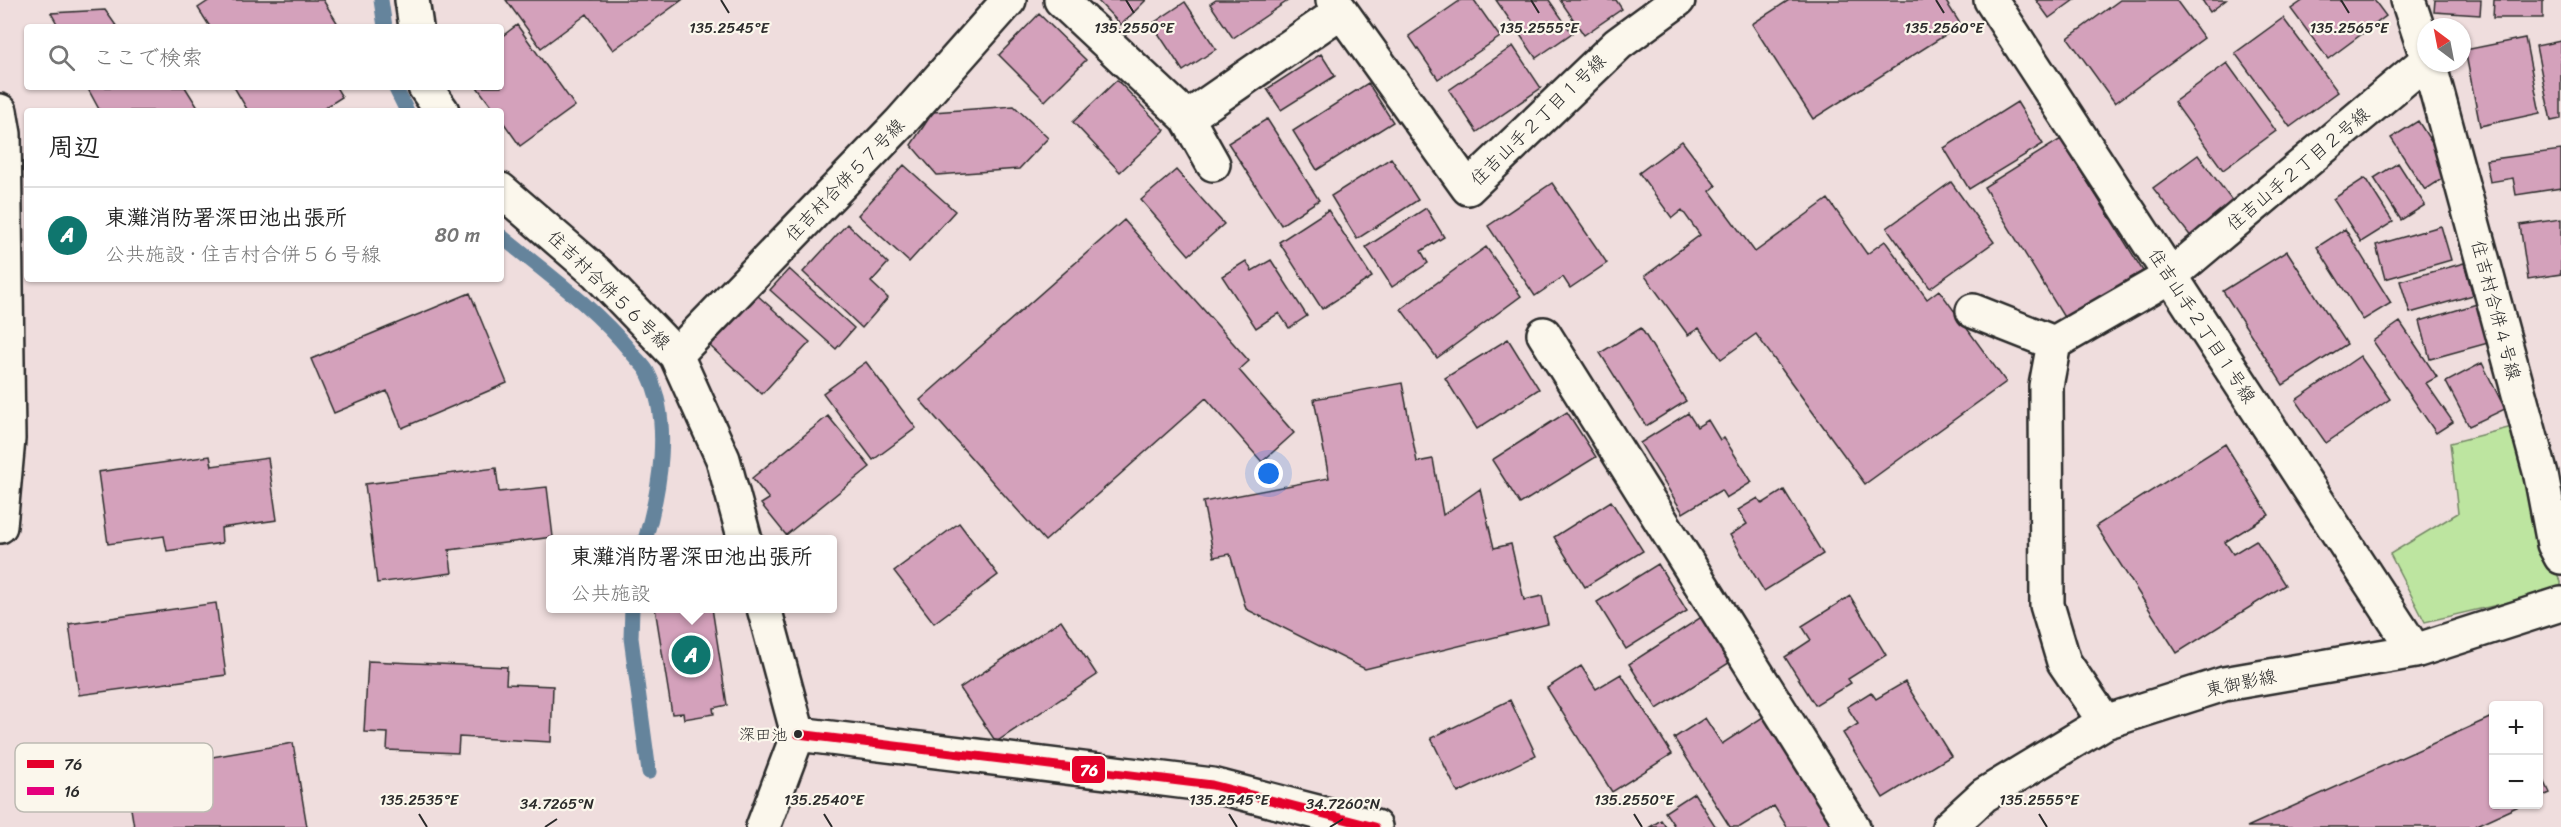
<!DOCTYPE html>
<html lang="ja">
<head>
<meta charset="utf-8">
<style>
	:root { --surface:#fff; --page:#f2f2f2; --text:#222; --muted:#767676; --line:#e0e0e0; --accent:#0f766e }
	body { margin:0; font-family:Sriracha,"Klee One",sans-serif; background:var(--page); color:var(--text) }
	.controls { position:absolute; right:18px; bottom:18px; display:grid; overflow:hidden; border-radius:6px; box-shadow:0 2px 4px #0004 }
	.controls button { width:54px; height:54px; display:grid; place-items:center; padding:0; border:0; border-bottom:2px solid var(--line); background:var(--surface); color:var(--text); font:30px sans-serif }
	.compass { position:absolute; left:2417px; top:18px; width:54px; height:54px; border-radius:50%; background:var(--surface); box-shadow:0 2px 4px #0004; rotate:328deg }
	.you { position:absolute; left:1269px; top:474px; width:21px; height:21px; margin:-15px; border:4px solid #fff; border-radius:50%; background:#1a73e8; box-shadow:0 0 0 9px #1a73e833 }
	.badge { display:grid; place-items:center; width:39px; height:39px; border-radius:50%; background:var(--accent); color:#fff; font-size:20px; font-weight:700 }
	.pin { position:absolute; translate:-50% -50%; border:3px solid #fff; box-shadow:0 2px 6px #0006 }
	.popup { position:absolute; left:546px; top:535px; width:291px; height:78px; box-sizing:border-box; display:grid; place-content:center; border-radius:6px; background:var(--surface); filter:drop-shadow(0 2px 4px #0005); font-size:20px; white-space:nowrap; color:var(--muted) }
	.popup b { font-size:22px; color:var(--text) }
	.popup::after { content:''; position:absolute; left:50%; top:100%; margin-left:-12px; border:12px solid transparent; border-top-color:var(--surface) }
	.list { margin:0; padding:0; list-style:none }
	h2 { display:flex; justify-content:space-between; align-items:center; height:78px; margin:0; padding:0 24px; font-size:26px }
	h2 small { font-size:20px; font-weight:400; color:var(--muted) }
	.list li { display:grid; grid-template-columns:39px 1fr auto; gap:18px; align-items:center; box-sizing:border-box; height:96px; padding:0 24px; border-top:2px solid var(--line) }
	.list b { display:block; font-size:22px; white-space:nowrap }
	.list p { margin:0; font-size:20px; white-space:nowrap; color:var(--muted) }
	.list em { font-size:20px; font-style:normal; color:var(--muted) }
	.icon { flex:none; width:33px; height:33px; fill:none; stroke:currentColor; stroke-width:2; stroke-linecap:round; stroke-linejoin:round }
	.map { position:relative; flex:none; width:2561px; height:827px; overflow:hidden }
	.search { position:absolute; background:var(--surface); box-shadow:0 2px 4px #0004; left:24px; top:24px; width:480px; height:66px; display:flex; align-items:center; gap:15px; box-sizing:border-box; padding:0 21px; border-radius:6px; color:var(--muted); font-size:22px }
	.panel { position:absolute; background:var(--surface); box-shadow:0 2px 4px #0004; left:24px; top:108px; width:480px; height:174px; border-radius:6px }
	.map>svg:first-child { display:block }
</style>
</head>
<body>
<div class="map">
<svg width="2561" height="827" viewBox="0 0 2561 827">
	<rect width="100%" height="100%" fill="#efdddd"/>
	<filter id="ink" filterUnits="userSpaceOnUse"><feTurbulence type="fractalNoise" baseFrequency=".0167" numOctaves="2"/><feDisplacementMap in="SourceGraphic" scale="12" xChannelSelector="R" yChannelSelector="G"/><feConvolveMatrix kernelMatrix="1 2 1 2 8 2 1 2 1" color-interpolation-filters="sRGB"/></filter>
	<g filter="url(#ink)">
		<!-- green -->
		<path fill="#bde5a0" stroke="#748866" stroke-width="1.5" d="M 2516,426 L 2534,528 L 2561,582 L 2561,590 L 2425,622 L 2390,554 L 2458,513 L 2450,443 Z"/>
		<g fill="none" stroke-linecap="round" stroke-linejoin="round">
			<!-- stream -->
			<path stroke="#65849c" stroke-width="15" d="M 381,0 L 385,27
				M 395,87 L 407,111
				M 501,236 C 546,273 594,307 631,352 C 636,359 645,366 648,373 C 672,421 660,490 645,540
				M 632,608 L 631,638 L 649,772"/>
		</g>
		<!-- building -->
		<path fill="#d4a1bb" stroke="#2b2b2b" stroke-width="1.5" d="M 210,0 L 323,0 L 338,24 L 333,27 L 210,27 L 198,8 Z
			M 506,0 L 682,0 L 613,50 L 587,14 L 541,48 Z
			M 1097,0 L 1146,0 L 1121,25 Z
			M 1216,0 L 1289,0 L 1233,38 L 1210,4 Z
			M 1461,0 L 1474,0 L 1500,37 L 1438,79 L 1409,36 Z
			M 1496,0 L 1549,0 L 1572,33 L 1536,58 Z
			M 1560,0 L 1616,0 L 1622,9 L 1584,35 Z
			M 1789,0 L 1945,0 L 1961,25 L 1813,119 L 1752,24 Z
			M 2036,0 L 2074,0 L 2049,18 Z
			M 2120,0 L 2176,0 L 2204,38 L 2115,103 L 2068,38 Z
			M 2202,0 L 2226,0 L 2210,12 Z
			M 2304,0 L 2374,0 L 2386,16 L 2328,59 L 2291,9 Z
			M 2435,0 L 2481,0 L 2480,15 L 2434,12 Z
			M 2494,0 L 2543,0 L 2543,18 L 2493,18 Z
			M 1185,2 L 1216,49 L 1183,71 L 1152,24 Z
			M 105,10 L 117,27 L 59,27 L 51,13 Z
			M 1039,14 L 1086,60 L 1045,101 L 999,55 Z
			M 2283,18 L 2338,92 L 2290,127 L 2235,53 Z
			M 517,25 L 575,106 L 520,146 L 501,119 L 501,111 L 495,111 L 477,87 L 501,87 L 501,37 Z
			M 2525,38 L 2540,113 L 2480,126 L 2465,50 Z
			M 2561,41 L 2561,119 L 2551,121 L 2536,46 Z
			M 1513,46 L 1541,88 L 1477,132 L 1449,90 Z
			M 1321,54 L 1335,76 L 1281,110 L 1267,89 Z
			M 2227,63 L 2276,131 L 2223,170 L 2174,102 Z
			M 1117,80 L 1165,130 L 1120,172 L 1073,122 Z
			M 1368,83 L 1393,122 L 1317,170 L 1293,131 Z
			M 87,87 L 185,87 L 200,111 L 100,111 Z
			M 234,87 L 336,87 L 342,97 L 320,111 L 248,111 Z
			M 2017,102 L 2043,144 L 1969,189 L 1944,148 Z
			M 1014,106 L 1048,138 L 1019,169 L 937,175 L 911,145 L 933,112 Z
			M 1267,119 L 1319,200 L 1281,225 L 1228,143 Z
			M 2418,121 L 2451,173 L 2425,190 L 2391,138 Z
			M 2061,139 L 2143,271 L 2065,319 L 1984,187 Z
			M 1682,141 L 1716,186 L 1710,191 L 1755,252 L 1828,199 L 1867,254 L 1885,241 L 1927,299 L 1939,290 L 2006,382 L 1865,484 L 1756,334 L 1721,359 L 1699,328 L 1688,335 L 1645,276 L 1700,235 L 1682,210 L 1672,218 L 1639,173 Z
			M 2561,150 L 2561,188 L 2516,195 L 2513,178 L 2490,182 L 2486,160 Z
			M 2198,155 L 2236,206 L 2192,238 L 2153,188 Z
			M 1391,158 L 1418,200 L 1357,239 L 1331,196 Z
			M 2398,163 L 2425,205 L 2401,220 L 2374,178 Z
			M 904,165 L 955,211 L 909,262 L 858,215 Z
			M 1176,170 L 1224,224 L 1189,255 L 1141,200 Z
			M 2365,178 L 2393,222 L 2361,242 L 2333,199 Z
			M 1951,182 L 1994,242 L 1930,288 L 1887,228 Z
			M 1552,183 L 1607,263 L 1570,288 L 1563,277 L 1535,296 L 1488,226 Z
			M 1426,208 L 1444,237 L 1421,251 L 1428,263 L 1392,287 L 1366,247 Z
			M 1328,210 L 1372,277 L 1322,309 L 1279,242 Z
			M 2561,219 L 2561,274 L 2528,279 L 2520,225 Z
			M 1124,220 L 1249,361 L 1239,370 L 1294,433 L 1262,462 L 1206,398 L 1045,541 L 920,400 Z
			M 847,224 L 888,263 L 871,282 L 888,298 L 862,328 L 803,272 Z
			M 2441,226 L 2451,260 L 2385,279 L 2376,245 Z
			M 2345,229 L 2391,303 L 2363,320 L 2317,247 Z
			M 1486,247 L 1521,296 L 1437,358 L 1401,309 Z
			M 2287,251 L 2347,344 L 2283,385 L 2223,291 Z
			M 1271,260 L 1307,316 L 1289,328 L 1279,313 L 1256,328 L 1222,276 L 1246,261 L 1252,271 Z
			M 2464,263 L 2473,295 L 2410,313 L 2400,281 Z
			M 789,269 L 854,328 L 836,349 L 770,290 Z
			M 470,293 L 507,383 L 402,428 L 387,391 L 334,413 L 311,359 Z
			M 757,295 L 810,342 L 762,394 L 710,346 Z
			M 2477,304 L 2488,343 L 2430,359 L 2420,321 Z
			M 2400,322 L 2437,377 L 2426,383 L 2453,422 L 2436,433 L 2373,341 Z
			M 1641,328 L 1686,401 L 1646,426 L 1600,353 Z
			M 1508,339 L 1539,389 L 1477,429 L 1445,378 Z
			M 2360,356 L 2390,399 L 2326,443 L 2296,400 Z
			M 866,362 L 916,428 L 873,460 L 823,393 Z
			M 2482,363 L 2505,409 L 2469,426 L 2446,382 Z
			M 1402,383 L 1417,462 L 1433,459 L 1443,515 L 1480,489 L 1494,548 L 1511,544 L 1524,600 L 1542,596 L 1548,624 L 1365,669 L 1246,609 L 1230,554 L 1214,557 L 1203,502 L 1329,478 L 1314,399 Z
			M 1567,412 L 1596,457 L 1520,504 L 1492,460 Z
			M 1688,413 L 1697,427 L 1708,420 L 1720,440 L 1724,438 L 1752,482 L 1726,498 L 1721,490 L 1683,513 L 1640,443 Z
			M 828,416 L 870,467 L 786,535 L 761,504 L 769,499 L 752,478 Z
			M 2225,444 L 2269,515 L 2225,542 L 2233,554 L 2256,540 L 2285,585 L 2177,653 L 2096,526 Z
			M 210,456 L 212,466 L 268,458 L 277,520 L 221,528 L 222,543 L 167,551 L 164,536 L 108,544 L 98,472 Z
			M 496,468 L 499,492 L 547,487 L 553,537 L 449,550 L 452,573 L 377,583 L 365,484 Z
			M 1784,490 L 1823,554 L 1764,591 L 1730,535 L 1747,524 L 1738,510 L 1758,498 L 1762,504 Z
			M 1611,501 L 1643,551 L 1585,587 L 1554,537 Z
			M 959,523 L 998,575 L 934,623 L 894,571 Z
			M 1658,564 L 1687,611 L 1626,649 L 1597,602 Z
			M 1850,596 L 1886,655 L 1848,679 L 1851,683 L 1815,705 L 1785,657 L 1811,640 L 1802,626 Z
			M 216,603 L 226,675 L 79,695 L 69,624 Z
			M 655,608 L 712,608 L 727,705 L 713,708 L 714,714 L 684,719 L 683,713 L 672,714 Z
			M 1706,614 L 1735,659 L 1657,709 L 1629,664 Z
			M 1061,620 L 1097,675 L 996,742 L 960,688 Z
			M 368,661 L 507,667 L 506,684 L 553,686 L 551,742 L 459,737 L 458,753 L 387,750 L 388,733 L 364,732 Z
			M 1581,666 L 1596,689 L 1621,674 L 1672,754 L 1612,792 L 1547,688 Z
			M 1905,682 L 1951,756 L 1883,798 L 1843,733 L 1858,724 L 1847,707 L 1871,692 L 1876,699 Z
			M 1510,700 L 1536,755 L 1458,793 L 1431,738 Z
			M 1769,713 L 1842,827 L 1787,827 L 1774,806 L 1740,827 L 1730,827 L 1674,738 L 1705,718 L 1722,744 Z
			M 2494,716 L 2494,804 L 2523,804 L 2473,827 L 2247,827 Z
			M 293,743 L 307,827 L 134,827 L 125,772 Z
			M 2538,767 L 2550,793 L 2538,798 Z
			M 1694,793 L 1716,827 L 1675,827 L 1665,812 Z
			M 1661,820 L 1666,827 L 1650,827 Z"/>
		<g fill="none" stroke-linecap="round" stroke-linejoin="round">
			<!-- minor casing -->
			<g stroke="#2b2b2b" stroke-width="38">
				<path id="minor" d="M 412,0 L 416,27
					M 1061,0 L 1187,118 L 1213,164
					M 1333,0 L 1468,188 L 1618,44 L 1678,0
					M 1991,0 L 2415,651
					M 2408,0 L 2426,54
					M 2429,63 L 2541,475 L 2554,544 L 2561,557
					M 425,87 L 442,111
					M 0,111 L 4,134 L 8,439 L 0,526
					M 1187,118 L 1340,12
					M 501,190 L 597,273 L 676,355 L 723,459 L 745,540
					M 1973,311 L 2054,343
					M 1544,334 L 1853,827
					M 676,355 L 900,123 L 1009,0
					M 2105,722 L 2064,662 L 2047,605 L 2046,386 L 2054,343 L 2169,277 L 2426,61
					M 798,734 L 1212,785 L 1375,827
					M 763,827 L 798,734 L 764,608
					M 1949,827 L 1984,795 L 2105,722 L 2224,684 L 2415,651 L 2561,604"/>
			</g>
			<!-- minor -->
			<use href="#minor" stroke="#fbf7ec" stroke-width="33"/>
			<!-- bus-1 casing -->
			<g stroke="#fbf7ec" stroke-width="14">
				<path id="bus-1" d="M 798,734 L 1212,785 L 1375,827"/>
			</g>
			<!-- bus-1 -->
			<use href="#bus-1" stroke="#e4002b" stroke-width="9"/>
		</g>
	</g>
	<!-- ticks -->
	<path fill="none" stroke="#2b2b2b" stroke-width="2" d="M 721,0 L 729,13M 1126,0 L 1134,13M 1531,0 L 1539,13M 1936,0 L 1944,13M 2341,0 L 2349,13M 419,814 L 427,827M 824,814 L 832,827M 1229,814 L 1237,827M 1634,814 L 1642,827M 2039,814 L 2047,827M 545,827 L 557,819M 1330,827 L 1343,819"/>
	<!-- markers -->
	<circle fill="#2b2b2b" stroke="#fbf7ec" stroke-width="2" cx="798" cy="734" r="5"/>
	<g text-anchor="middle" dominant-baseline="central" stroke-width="4.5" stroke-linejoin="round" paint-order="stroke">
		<!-- bus labels -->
		<g font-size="16" fill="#2b2b2b" stroke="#fbf7ec" text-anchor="end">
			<text x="787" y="734">深田池</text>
		</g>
		<!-- street labels -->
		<g font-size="18" fill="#2b2b2b" stroke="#fbf7ec">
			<text transform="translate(1538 120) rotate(-44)">住吉山手２丁目１号線</text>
			<text transform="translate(2298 169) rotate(-40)">住吉山手２丁目２号線</text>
			<text transform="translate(845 180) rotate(-46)">住吉村合併５７号線</text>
			<text transform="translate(609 290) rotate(44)">住吉村合併５６号線</text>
			<text transform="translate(2496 310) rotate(75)">住吉村合併４号線</text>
			<text transform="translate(2202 326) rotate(57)">住吉山手２丁目１号線</text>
			<text transform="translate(2241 683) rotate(-12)">東御影線</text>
		</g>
	</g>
	<!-- legend -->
	<rect x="15" y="743" width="198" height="69" rx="9" fill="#fbf7ec" stroke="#bdbab2" stroke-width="1.5"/>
	<rect x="27" y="760" width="27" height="8" fill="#e4002b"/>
	<rect x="27" y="787" width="27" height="8" fill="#e5007d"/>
	<g font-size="16" fill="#2b2b2b">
		<text x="64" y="770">76</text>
		<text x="64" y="797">16</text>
	</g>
	<g font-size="15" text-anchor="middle" fill="#2b2b2b" stroke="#fbf7ec" stroke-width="4.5" stroke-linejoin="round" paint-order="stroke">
		<text x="729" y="33">135.2545°E</text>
		<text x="1134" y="33">135.2550°E</text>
		<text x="1539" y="33">135.2555°E</text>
		<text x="1944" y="33">135.2560°E</text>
		<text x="2349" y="33">135.2565°E</text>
		<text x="419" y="805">135.2535°E</text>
		<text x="824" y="805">135.2540°E</text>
		<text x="1229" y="805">135.2545°E</text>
		<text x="1634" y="805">135.2550°E</text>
		<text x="2039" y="805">135.2555°E</text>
		<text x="557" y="809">34.7265°N</text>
		<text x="1343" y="809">34.7260°N</text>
	</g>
	<rect stroke="#fbf7ec" stroke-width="2" x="1071" y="755" width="35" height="29" rx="6" fill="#e4002b"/>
	<g font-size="16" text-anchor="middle" font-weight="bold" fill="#fff">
		<text x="1089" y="776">76</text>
	</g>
</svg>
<div class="controls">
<button>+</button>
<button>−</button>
</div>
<svg class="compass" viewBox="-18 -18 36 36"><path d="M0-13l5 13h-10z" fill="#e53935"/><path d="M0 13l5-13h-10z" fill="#767676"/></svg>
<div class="you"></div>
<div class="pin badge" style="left:691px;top:655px">A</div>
<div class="popup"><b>東灘消防署深田池出張所</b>公共施設</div>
<div class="search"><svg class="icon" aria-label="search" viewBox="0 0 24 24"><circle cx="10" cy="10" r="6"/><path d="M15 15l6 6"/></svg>ここで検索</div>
<section class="panel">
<h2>周辺<small></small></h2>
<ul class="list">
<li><span class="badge">A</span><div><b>東灘消防署深田池出張所</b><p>公共施設 · 住吉村合併５６号線</p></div><em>80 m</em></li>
</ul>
</section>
</div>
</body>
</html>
